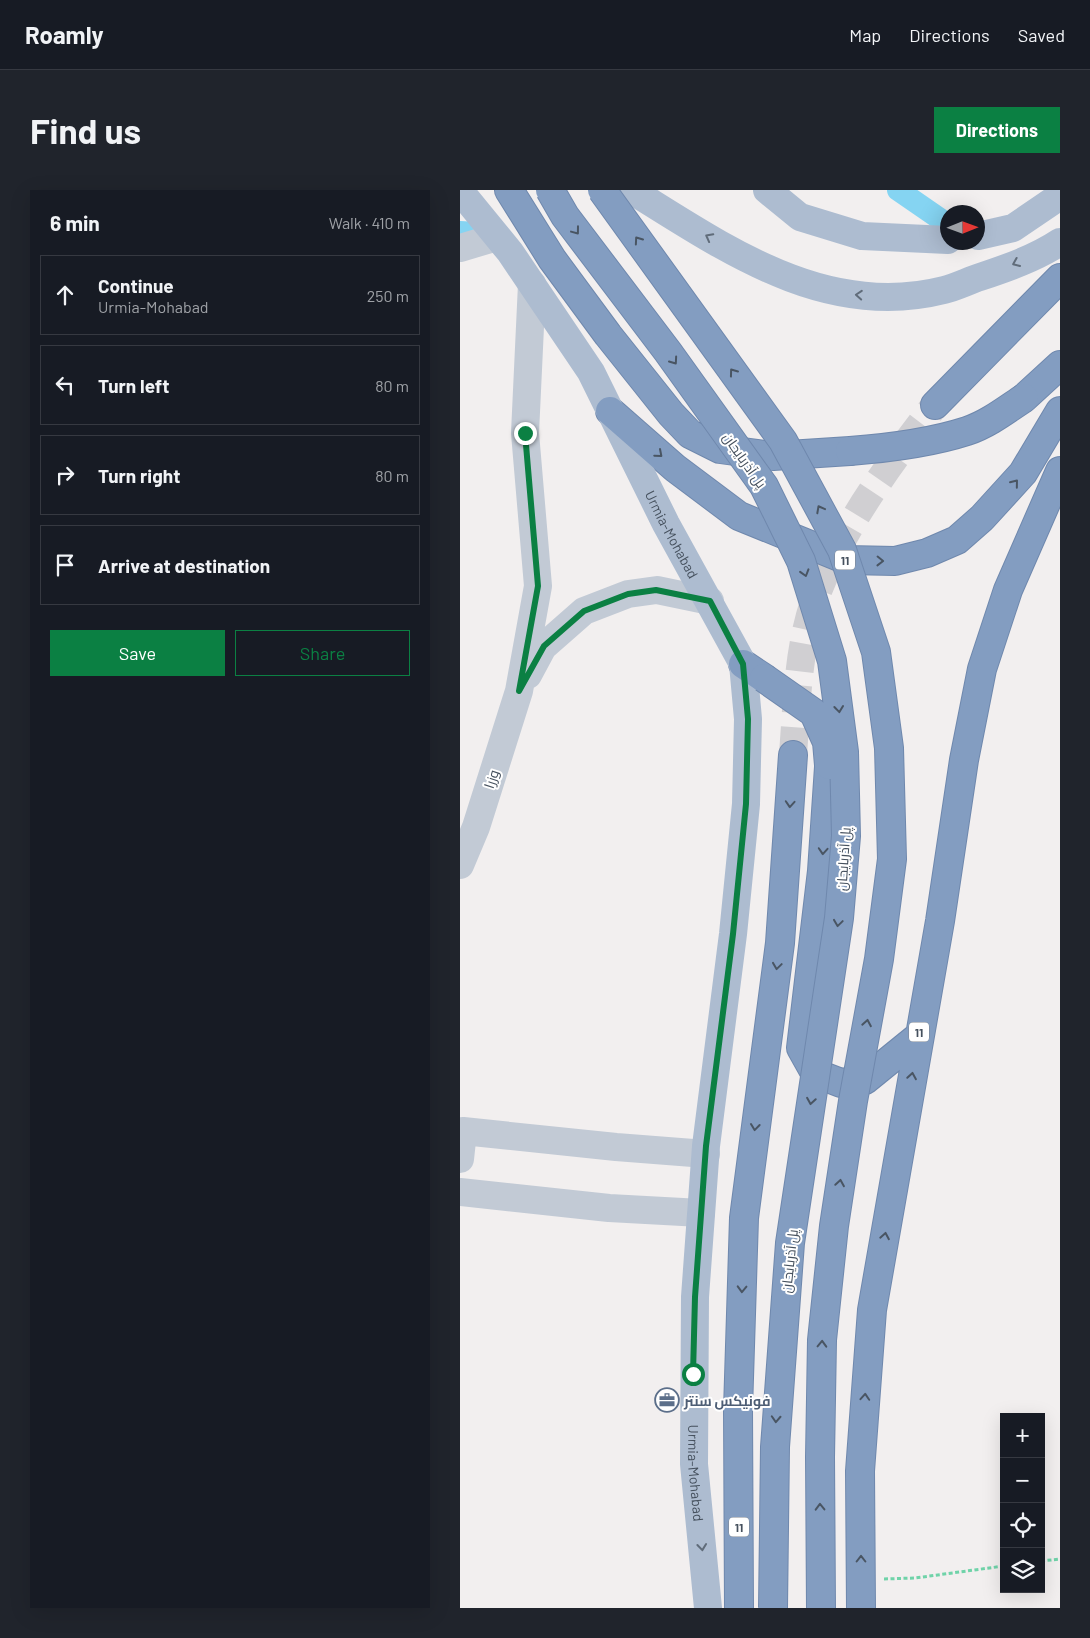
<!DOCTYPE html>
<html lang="en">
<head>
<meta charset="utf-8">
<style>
	:root { --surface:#171b24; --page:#20242c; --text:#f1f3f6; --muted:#9ea1a6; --line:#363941; --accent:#0b8043 }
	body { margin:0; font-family:Barlow,Cairo,sans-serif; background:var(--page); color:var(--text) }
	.controls { position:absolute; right:15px; bottom:15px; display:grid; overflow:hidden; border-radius:0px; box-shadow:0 5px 20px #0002 }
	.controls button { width:45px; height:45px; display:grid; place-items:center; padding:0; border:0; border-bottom:1px solid var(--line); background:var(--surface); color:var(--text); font:25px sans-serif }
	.compass { position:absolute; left:480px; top:15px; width:45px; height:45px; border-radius:50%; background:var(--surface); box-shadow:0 5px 20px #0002; rotate:89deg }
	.stop { position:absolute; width:15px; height:15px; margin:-11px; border:4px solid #0b8043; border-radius:50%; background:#fff }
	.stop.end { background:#0b8043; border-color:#fff; box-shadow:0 1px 5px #0008 }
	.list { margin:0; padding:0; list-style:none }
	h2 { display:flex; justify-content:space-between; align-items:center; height:65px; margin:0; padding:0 20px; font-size:21px }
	h2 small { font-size:16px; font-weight:400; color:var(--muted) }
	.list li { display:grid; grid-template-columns:32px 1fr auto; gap:15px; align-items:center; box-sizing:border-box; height:80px; margin:0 10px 10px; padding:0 10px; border:1px solid var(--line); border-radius:0px }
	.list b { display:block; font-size:19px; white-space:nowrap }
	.list p { margin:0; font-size:16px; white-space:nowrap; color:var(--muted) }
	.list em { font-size:16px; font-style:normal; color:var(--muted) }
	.actions { display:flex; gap:10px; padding:15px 20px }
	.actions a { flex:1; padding:11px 0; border:1px solid var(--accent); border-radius:0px; text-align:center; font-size:18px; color:var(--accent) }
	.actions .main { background:var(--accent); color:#fff }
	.icon { flex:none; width:28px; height:28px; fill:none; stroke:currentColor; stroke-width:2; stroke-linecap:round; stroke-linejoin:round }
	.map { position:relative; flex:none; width:600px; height:1418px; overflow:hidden; border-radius:0px }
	header { display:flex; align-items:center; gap:30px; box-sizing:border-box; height:70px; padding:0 25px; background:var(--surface); border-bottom:1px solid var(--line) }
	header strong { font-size:24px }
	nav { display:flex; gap:28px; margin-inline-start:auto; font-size:18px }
	.intro { display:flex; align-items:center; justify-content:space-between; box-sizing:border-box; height:120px; padding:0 30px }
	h1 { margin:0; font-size:35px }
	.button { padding:12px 22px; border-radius:0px; background:var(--accent); color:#fff; font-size:18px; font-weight:700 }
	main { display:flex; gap:30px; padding:0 30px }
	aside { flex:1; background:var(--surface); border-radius:0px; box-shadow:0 5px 20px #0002 }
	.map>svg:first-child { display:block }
</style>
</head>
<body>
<header>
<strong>Roamly</strong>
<nav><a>Map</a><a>Directions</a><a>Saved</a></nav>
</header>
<div class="intro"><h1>Find us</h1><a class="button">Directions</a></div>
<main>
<aside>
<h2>6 min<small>Walk · 410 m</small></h2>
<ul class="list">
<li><svg class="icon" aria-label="ahead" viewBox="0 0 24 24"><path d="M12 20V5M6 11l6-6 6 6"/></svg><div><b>Continue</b><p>Urmia-Mohabad</p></div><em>250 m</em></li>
<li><svg class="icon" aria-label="left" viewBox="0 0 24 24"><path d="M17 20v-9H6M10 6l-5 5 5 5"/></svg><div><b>Turn left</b></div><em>80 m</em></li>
<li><svg class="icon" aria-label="right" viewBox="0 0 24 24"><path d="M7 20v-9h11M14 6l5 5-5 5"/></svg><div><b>Turn right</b></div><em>80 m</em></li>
<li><svg class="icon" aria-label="arrive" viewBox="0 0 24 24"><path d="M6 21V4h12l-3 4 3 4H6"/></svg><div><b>Arrive at destination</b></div></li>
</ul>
<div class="actions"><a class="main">Save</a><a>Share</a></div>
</aside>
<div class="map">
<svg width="600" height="1418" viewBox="0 0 600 1418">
	<rect width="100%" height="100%" fill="#f2efef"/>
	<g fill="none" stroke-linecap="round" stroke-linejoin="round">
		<!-- canal -->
		<path stroke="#85d4f2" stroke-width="22" d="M 438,0 L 483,31
			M 0,42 L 32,44"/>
		<!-- highway-tunnel -->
		<path stroke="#d0cfd2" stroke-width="28" stroke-dasharray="28 14" stroke-linecap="butt" d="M 333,565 C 337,511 338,452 358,401 C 385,333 431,272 475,215"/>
		<!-- highway casing -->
		<g stroke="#6f88ad" stroke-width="30">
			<path id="highway" d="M 49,0 L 92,69 L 148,145 L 211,224 L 230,244 L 260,259 L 313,266 L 390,261
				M 564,208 L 600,175
				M 475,215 L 600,88
				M 150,221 L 215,278 L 279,326 L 387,370 L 435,371 L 467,363 L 497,350 L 522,328 L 563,283 L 600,221
				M 283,474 L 304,488
				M 369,577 L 362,681 L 341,858 L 355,883 L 381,893 L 405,890 L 458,847
				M 279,1418 L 278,1220 L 284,1028 L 320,753 L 333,565
				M 401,1418 L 400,1281 L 412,1120 L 480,731 L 504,570 L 522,479 L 548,400 L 600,281"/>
		</g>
		<!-- path -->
		<path stroke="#70d3a9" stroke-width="3" stroke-dasharray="4 2.5" stroke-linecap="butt" d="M 581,1371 L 600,1369
			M 424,1389 L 455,1388 L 544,1376"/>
		<!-- minor -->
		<path stroke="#c2cad5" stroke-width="28" d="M 0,58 L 37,47
			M 68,485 L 83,457 L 124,421 L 168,404 L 197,400 L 250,411
			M 0,675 L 16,637 L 59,501 L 78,396 L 65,243 L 72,94
			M 0,969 L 3,941 L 156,957 L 246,964
			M 0,1002 L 149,1018 L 241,1023"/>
		<!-- major -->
		<g stroke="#adbcd0" stroke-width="28">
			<path d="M 171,0 C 266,59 366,130 484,100 C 496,97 508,91 520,87 C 547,78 576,68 600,52"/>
			<path d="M 307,0 L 340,27 L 402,46 L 488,50"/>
			<path id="s1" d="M 0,1 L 50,62 L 131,182 L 206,334 L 283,474 L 288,529 L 286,614 L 273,744 L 246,956 L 235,1107 L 234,1274 L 248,1418"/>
			<path d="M 518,46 L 553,38 L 600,6"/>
		</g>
		<!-- highway -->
		<use href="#highway" stroke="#839dc1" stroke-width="28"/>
		<!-- highway-bridge casing -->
		<g stroke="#6f88ad" stroke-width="30" stroke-linecap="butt">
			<path id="highway-bridge" d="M 90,0 L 105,26 L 208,162 L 304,296 L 341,371 L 372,471 L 384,562 L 386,646 L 379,728 L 330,1053 L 315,1257 L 313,1418
				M 142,0 L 323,251 L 382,360 L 416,462 L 429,558 L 432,669 L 419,769 L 393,911 L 374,1036 L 362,1150 L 360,1267 L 361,1418
				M 390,261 C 429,258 470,253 507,241 C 528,234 546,220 564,208
				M 304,488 L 354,523 L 367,552 L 369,575"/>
		</g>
		<!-- highway-bridge -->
		<use href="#highway-bridge" stroke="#839dc1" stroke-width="28"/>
	</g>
	<!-- one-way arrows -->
	<defs><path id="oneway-chevron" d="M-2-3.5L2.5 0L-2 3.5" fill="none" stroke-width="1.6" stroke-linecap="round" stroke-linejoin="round" transform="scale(1.25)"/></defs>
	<g stroke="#495563">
		<use href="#oneway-chevron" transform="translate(116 41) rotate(53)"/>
		<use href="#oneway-chevron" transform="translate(178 50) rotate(-125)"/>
		<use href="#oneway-chevron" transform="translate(214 171) rotate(55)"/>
		<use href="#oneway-chevron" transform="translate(273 182) rotate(-126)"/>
		<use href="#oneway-chevron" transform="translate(199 264) rotate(41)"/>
		<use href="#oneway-chevron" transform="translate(555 293) rotate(-51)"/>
		<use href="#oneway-chevron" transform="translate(360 319) rotate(-118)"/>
		<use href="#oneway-chevron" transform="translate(420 371) rotate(1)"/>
		<use href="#oneway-chevron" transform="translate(345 383) rotate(73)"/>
		<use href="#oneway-chevron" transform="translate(379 519) rotate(83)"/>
		<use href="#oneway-chevron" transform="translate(330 614) rotate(94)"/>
		<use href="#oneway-chevron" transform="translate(363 661) rotate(94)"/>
		<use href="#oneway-chevron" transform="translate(378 733) rotate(98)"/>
		<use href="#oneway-chevron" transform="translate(317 776) rotate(98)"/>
		<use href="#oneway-chevron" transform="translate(407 833) rotate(-80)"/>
		<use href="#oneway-chevron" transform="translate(452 886) rotate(-81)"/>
		<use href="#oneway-chevron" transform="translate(351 911) rotate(99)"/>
		<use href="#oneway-chevron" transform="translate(295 937) rotate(97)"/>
		<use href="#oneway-chevron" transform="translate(380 993) rotate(-81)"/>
		<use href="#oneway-chevron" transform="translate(425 1046) rotate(-80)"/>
		<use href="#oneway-chevron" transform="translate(282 1099) rotate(92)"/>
		<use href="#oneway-chevron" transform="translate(362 1154) rotate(-88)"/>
		<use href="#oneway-chevron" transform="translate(405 1207) rotate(-86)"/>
		<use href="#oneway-chevron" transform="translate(316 1229) rotate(93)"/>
		<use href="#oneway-chevron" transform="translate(360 1317) rotate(-91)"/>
		<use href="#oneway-chevron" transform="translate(401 1369) rotate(-90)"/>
	</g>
	<g stroke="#606c7a">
		<use href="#oneway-chevron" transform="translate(249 47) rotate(-152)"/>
		<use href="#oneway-chevron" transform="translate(556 73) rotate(157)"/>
		<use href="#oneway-chevron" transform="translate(399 105) rotate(-176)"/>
		<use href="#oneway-chevron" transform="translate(242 1357) rotate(84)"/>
	</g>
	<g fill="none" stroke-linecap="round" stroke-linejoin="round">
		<!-- route -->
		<path stroke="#0b8043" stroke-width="6" d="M 65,243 L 78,396 L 59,501 L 84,456 L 124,421 L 168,404 L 196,400 L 250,411 L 283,474 L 288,529 L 286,614 L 273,744 L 246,956 L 235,1107 L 233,1184"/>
	</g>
	<!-- icons -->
	<defs>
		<g id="office-ring" transform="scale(1.25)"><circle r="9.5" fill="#fff" stroke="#5c6f8a" stroke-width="1.5"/><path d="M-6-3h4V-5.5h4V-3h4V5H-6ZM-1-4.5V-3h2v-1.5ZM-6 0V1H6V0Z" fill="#5c6f8a"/></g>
	</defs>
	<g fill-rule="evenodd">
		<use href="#office-ring" x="207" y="1210"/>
	</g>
	<g text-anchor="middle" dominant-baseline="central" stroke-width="4" stroke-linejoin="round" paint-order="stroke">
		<!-- shield labels -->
		<g fill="#fff" stroke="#7e858e" stroke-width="1">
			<rect x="375" y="360.5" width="20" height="19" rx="4"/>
			<rect x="449" y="832.5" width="20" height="19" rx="4"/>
			<rect x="269" y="1327.5" width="20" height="19" rx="4"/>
		</g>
		<g font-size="12" font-weight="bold" fill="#46515e">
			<text x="385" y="370">11</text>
			<text x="459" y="842">11</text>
			<text x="279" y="1337">11</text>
		</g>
		<!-- street labels -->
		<g font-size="14" fill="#46515e" stroke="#fff">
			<text transform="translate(285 270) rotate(55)">پل آذربایجان</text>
			<text stroke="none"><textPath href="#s1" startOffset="405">Urmia-Mohabad</textPath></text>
			<text transform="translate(31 589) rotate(-72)">وزرا</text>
			<text transform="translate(383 669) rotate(-86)">پل آذربایجان</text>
			<text transform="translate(329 1071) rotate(-84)">پل آذربایجان</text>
			<text stroke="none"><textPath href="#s1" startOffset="1365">Urmia-Mohabad</textPath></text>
		</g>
		<!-- service labels -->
		<g font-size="14" font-weight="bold" fill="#4e5e75" stroke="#fff" text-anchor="start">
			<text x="224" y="1210">فونیکس سنتر</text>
		</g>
	</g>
</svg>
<div class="controls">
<button>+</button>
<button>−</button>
<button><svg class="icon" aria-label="locate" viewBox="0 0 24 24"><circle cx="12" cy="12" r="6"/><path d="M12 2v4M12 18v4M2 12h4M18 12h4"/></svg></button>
<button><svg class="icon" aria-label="layers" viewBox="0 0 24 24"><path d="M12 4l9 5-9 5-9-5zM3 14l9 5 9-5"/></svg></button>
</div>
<svg class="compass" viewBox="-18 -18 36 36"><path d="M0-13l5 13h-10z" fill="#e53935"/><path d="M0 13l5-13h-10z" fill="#9ea1a6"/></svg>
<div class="stop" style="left:233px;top:1184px"></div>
<div class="stop end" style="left:65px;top:243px"></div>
</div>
</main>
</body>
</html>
